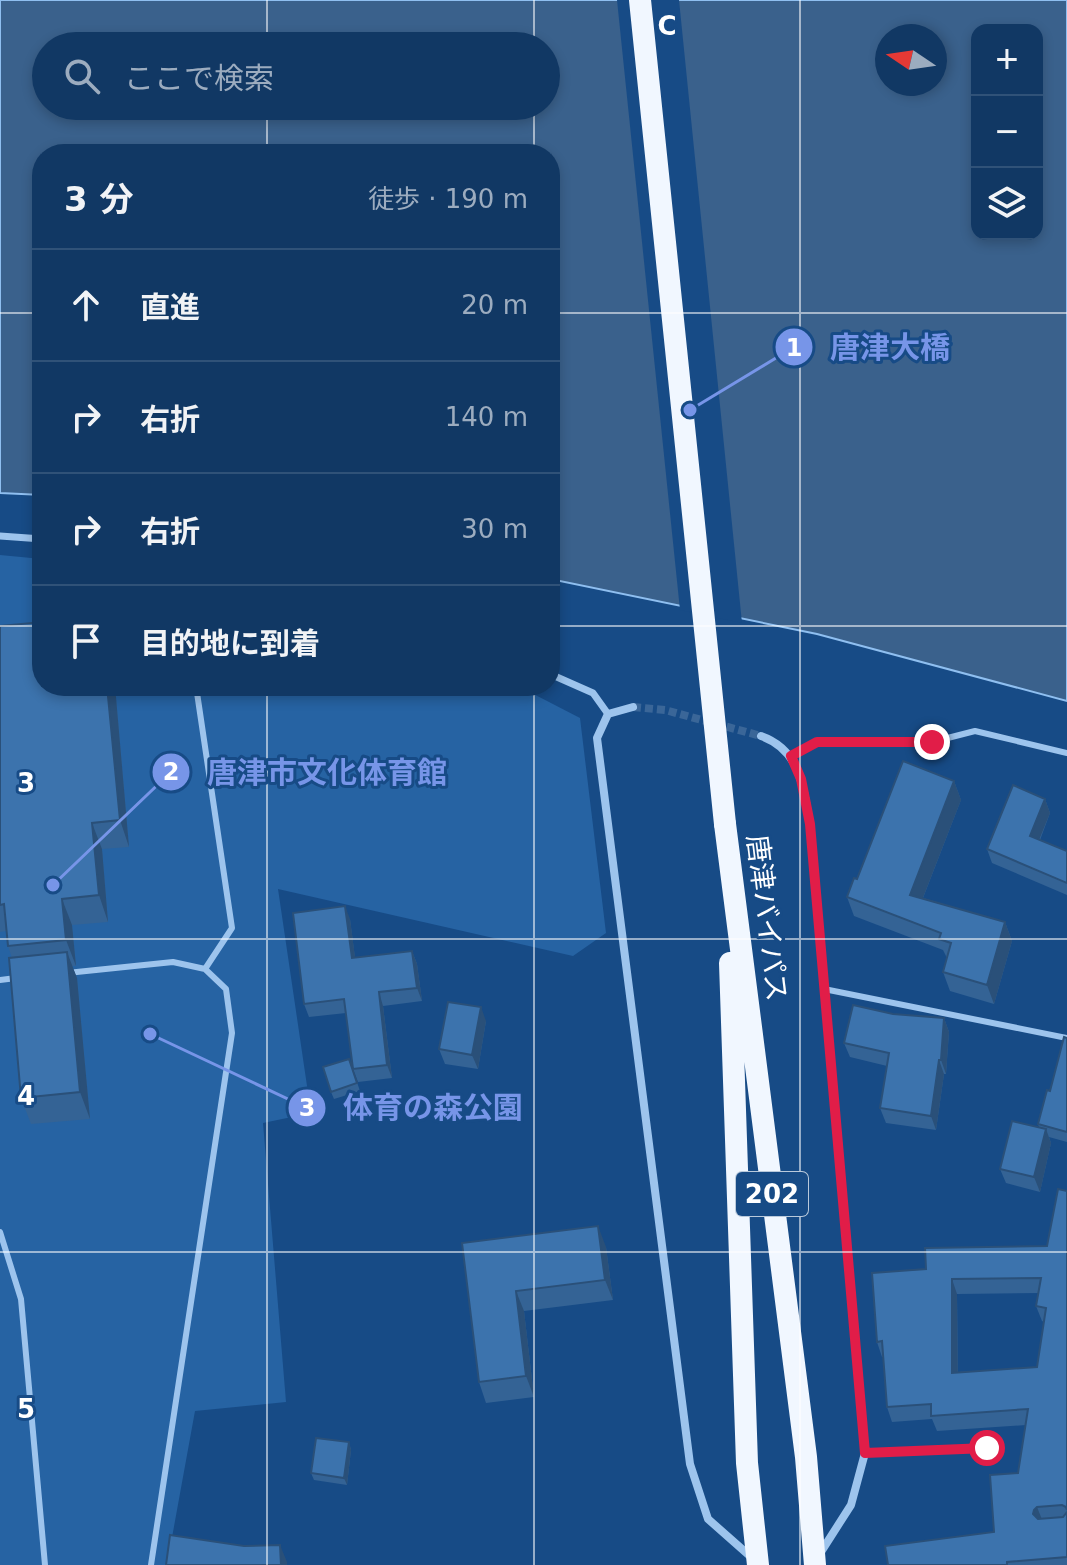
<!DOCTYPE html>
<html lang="ja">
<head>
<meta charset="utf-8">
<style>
	:root { --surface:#113864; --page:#1e436d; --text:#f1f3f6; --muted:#9cacbf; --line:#305278 }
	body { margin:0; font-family:"DejaVu Sans","Noto Sans JP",sans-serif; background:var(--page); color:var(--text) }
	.controls { position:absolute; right:24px; top:24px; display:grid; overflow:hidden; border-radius:16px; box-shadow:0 4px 12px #0003 }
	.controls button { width:72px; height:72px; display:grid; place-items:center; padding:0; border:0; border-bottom:2px solid var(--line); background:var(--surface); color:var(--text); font:40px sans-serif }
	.compass { position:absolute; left:875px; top:24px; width:72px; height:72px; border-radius:50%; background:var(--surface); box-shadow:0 4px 12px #0003; rotate:283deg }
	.stop { position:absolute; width:24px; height:24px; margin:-18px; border:6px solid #e11d48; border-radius:50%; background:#fff }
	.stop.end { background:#e11d48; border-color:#fff; box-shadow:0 2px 8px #0008 }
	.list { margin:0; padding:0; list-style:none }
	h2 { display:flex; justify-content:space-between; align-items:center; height:104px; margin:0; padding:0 32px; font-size:34px }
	h2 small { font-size:26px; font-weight:400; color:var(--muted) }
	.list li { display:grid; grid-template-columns:52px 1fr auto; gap:24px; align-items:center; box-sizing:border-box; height:112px; padding:0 32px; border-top:2px solid var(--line) }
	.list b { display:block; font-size:30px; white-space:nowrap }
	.list em { font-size:26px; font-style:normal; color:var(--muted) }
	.icon { flex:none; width:44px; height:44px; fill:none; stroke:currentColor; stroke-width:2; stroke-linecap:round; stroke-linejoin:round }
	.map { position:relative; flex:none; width:1067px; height:1565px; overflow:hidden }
	.search { position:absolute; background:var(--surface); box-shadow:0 4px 12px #0003; left:32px; top:32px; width:528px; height:88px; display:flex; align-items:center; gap:20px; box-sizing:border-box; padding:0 28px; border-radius:44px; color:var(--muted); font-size:30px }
	.panel { position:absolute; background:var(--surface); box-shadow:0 4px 12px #0003; left:32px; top:144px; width:528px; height:552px; border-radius:32px }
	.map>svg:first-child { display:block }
</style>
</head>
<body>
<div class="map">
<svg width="1067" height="1565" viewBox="0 0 1067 1565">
	<rect width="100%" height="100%" fill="#174b86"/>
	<!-- green -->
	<path fill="#2663a3" d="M 0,555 L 42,559 L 42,686 L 518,686 L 580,718 L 606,933 L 573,956 L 278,889 L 311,1113 L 263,1123 L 286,1402 L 195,1411 L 167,1565 L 0,1565 Z"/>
	<!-- water -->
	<path fill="#3a618c" stroke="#8fbff0" stroke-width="2" fill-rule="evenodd" d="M 0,0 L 1067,0 L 1067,701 L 817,634 L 550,579 L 550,154 L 42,154 L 42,495 L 0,493 ZM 977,30 L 1037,30 L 1037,234 L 977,234 ZM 887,36 L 935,36 L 935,84 L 887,84 ZM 46,46 L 546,46 L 546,106 L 46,106 Z"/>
	<!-- pier -->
	<path fill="#174b86" d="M 617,0 L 679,0 L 742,623 L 680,610 Z"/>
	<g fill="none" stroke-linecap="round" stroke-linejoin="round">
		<!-- minor-tunnel -->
		<path stroke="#3a6698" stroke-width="8" stroke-dasharray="8 4" stroke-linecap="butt" d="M 633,707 L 665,710 L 761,736"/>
		<!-- service -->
		<path stroke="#9dc4ed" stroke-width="6" d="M 196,686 L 232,928 L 205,969
			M 791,756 L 817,742 L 932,742 L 975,731 L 1067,753
			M 67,973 L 173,962 L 205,969 L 226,989 L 232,1033 L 151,1565
			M 0,980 L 16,978
			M 824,989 L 1067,1038
			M 0,1232 L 21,1299 L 45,1565
			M 865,1453 L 987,1448"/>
		<!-- pedestrian -->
		<path stroke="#9dc4ed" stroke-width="7" d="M 0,536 L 42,539
			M 550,674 L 593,693 L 608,714"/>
		<!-- minor -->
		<path stroke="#9dc4ed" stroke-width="8" d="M 633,707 L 608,714 L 597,738 L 690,1464 L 708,1519 L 751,1557
			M 761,736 C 801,750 803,788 810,824 L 865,1453 L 851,1505 L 819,1555"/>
		<!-- trunk -->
		<path stroke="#f1f7ff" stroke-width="22" d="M 725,824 L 806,1457 L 815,1565
			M 730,963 L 747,1463 L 758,1565"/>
		<!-- trunk-bridge -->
		<path stroke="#f1f7ff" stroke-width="22" d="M 640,0 L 725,824"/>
	</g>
	<!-- wall -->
	<path fill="#346395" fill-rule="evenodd" d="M 0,626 L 42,686 L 115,686 L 129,847 L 102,849 L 108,922 L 72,925 L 76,966 L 72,966 L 77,978 L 90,1119 L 31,1124 L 21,1098 L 12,958 L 8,946 L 6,931 L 0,932 Z
		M 954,781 L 961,800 L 923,898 L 1005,922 L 1012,941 L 994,1004 L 950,991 L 943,972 L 947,958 L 943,950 L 854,916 L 847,897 L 857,879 Z
		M 1045,799 L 1050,813 L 1040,840 L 1067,851 L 1067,895 L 992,863 L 987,849 Z
		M 350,919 L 355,958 L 412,951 L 417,964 L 422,1001 L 383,1006 L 392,1078 L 358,1082 L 353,1069 L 346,1013 L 309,1017 L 304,1004 Z
		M 893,1014 L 944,1018 L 949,1032 L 946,1074 L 944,1074 L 936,1130 L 886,1123 L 880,1108 L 887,1066 L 850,1057 L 844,1043 Z
		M 486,1021 L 478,1069 L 445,1064 L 439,1049 Z
		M 1067,1038 L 1067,1142 L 1049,1137 L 1051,1143 L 1040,1192 L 1006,1183 L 1000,1169 L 1039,1127 L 1038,1124 Z
		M 349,1059 L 360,1091 L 334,1099 L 331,1092 Z
		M 1067,1191 L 1067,1565 L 888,1565 L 994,1532 L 1018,1473 L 1026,1425 L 937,1431 L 932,1419 L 892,1422 L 887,1407 L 883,1357 L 882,1357 L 877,1342 L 926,1269 L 1047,1246 ZM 1039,1293 L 1036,1306 L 1042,1321 L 1044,1322 L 1037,1367 L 958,1372 L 957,1294 Z
		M 462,1243 L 606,1247 L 613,1300 L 524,1311 L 534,1397 L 486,1403 L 479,1382 Z
		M 349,1442 L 351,1450 L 347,1485 L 314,1480 L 311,1473 Z"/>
	<!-- shaded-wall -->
	<path fill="#2a5079" d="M 107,686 L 115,686 L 129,847 L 120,820 Z
		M 954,781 L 961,800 L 917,913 L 910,895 Z
		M 1045,799 L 1050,813 L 1035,850 L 1030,836 Z
		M 92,823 L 102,849 L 108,922 L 99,895 Z
		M 62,899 L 72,925 L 76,966 L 66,940 Z
		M 345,906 L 350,919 L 357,972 L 352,958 Z
		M 1005,922 L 1012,941 L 994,1004 L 987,985 Z
		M 412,951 L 417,964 L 422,1001 L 417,988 Z
		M 67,952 L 77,978 L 90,1119 L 80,1092 Z
		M 379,992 L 383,1006 L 392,1078 L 387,1065 Z
		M 481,1007 L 486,1021 L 478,1069 L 472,1055 Z
		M 944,1018 L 949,1032 L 946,1074 L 941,1060 Z
		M 939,1060 L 944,1074 L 936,1130 L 931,1116 Z
		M 1046,1129 L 1051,1143 L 1040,1192 L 1034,1177 Z
		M 598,1226 L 606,1247 L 613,1300 L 605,1280 Z
		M 952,1279 L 957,1294 L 958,1388 L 952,1373 Z
		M 516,1291 L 524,1311 L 534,1397 L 526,1376 Z
		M 349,1442 L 351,1450 L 347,1485 L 344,1478 Z
		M 1037,1507 L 1043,1522 L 1033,1514 L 1034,1510 Z
		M 280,1545 L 287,1562 L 287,1565 L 281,1565 Z"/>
	<!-- building -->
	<path fill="#3c73ad" stroke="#2a5079" stroke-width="2" fill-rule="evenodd" d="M 42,622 L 42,686 L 107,686 L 120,820 L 92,823 L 99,895 L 62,899 L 66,940 L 8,946 L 4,904 L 0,905 L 0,626 Z
		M 903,761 L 954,781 L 910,895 L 1005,922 L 987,985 L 943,972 L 951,943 L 939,939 L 941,933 L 847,897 L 854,878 L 857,879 Z
		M 1013,785 L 1045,799 L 1030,836 L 1067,851 L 1067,883 L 987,849 Z
		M 345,906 L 352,958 L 412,951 L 417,988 L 379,992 L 387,1065 L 353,1069 L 344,999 L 304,1004 L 293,913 Z
		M 67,952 L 80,1092 L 21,1098 L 9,958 Z
		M 448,1002 L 481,1007 L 472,1055 L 439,1049 Z
		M 853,1005 L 893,1014 L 944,1018 L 941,1060 L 939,1060 L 931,1116 L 880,1108 L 889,1053 L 844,1043 Z
		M 1064,1037 L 1067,1038 L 1067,1132 L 1038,1124 L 1047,1090 L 1050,1091 Z
		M 349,1059 L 357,1083 L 331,1092 L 323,1067 Z
		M 1012,1121 L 1046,1129 L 1034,1177 L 1000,1169 Z
		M 1058,1189 L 1067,1191 L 1067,1510 L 1066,1507 L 1062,1505 L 1037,1507 L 1034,1510 L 1033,1514 L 1038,1519 L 1063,1517 L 1067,1512 L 1067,1557 L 1007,1562 L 1007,1565 L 888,1565 L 885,1546 L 994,1532 L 990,1475 L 1018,1473 L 1028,1409 L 931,1416 L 931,1404 L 887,1407 L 882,1341 L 877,1342 L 872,1273 L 926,1269 L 925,1248 L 1047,1246 ZM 1041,1278 L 1036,1306 L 1046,1308 L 1037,1367 L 952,1373 L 952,1279 Z
		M 598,1226 L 605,1280 L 516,1291 L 526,1376 L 479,1382 L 462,1243 Z
		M 316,1438 L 349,1442 L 344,1478 L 311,1473 Z
		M 170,1535 L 244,1546 L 280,1545 L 281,1565 L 166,1565 Z"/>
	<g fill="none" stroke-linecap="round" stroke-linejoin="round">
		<!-- route -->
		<path stroke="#e11d48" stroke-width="10" d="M 932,742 L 817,742 L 791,756 L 801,779 L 810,824 L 865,1453 L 987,1448"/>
	</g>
	<!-- grid -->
	<path fill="none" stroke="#fff" stroke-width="2" stroke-opacity="0.55" d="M 267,0 L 267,46M 534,0 L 534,46M 800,0 L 800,1565M 267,106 L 267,154M 534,106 L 534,154M 0,313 L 42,313M 550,313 L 1067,313M 0,626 L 42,626M 550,626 L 1067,626M 267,686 L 267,1565M 534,686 L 534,1565M 0,939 L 1067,939M 0,1252 L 1067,1252"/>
	<g text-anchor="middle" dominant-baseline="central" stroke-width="6" stroke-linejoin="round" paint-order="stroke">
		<!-- shield labels -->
		<rect fill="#174b86" stroke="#b9c9db" stroke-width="2" x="736" y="1172" width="72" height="44" rx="6"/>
		<g font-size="26" font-weight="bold" fill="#fff">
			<text x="772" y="1194">202</text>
		</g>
		<!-- street labels -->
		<g font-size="28" fill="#fff" stroke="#174b86">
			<text transform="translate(767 918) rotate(83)">唐津バイパス</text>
		</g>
	</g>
	<g font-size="26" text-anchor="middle" font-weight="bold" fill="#fff" stroke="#174b86" stroke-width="6" stroke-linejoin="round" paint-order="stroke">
		<text x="667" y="35">C</text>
		<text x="26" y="792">3</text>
		<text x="26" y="1105">4</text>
		<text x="26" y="1418">5</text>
	</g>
	<!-- callouts -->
	<path fill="none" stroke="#7795e8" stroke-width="3" d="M690 410L794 347M53 885L171 772M150 1034L307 1108"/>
	<g fill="#7795e8" stroke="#174b86" stroke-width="3">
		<circle cx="690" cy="410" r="8"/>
		<circle cx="53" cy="885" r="8"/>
		<circle cx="150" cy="1034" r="8"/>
		<circle cx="794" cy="347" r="20"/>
		<circle cx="171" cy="772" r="20"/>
		<circle cx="307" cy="1108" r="20"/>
	</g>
	<g font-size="24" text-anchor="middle" font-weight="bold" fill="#fff">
		<text x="794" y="356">1</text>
		<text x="171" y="780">2</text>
		<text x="307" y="1116">3</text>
	</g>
	<g font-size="30" text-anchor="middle" font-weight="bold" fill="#7795e8" stroke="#174b86" stroke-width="6" stroke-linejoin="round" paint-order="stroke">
		<text x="890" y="358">唐津大橋</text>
		<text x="327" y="783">唐津市文化体育館</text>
		<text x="433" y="1118">体育の森公園</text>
	</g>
</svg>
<div class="controls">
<button>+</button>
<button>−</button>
<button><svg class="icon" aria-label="layers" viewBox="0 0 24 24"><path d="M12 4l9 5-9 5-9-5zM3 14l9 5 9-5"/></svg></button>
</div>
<svg class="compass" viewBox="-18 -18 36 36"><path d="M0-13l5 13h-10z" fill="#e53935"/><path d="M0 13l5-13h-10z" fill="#9cacbf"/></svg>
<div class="stop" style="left:987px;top:1448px"></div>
<div class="stop end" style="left:932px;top:742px"></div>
<div class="search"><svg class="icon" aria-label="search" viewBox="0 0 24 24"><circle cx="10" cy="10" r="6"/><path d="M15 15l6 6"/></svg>ここで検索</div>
<section class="panel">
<h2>3 分<small>徒歩 · 190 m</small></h2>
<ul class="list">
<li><svg class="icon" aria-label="ahead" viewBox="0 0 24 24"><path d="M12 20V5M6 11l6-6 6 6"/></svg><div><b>直進</b></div><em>20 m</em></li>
<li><svg class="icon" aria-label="right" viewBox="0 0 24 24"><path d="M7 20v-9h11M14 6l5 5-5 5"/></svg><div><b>右折</b></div><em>140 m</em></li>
<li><svg class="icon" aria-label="right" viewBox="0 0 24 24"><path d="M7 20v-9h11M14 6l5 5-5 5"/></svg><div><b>右折</b></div><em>30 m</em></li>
<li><svg class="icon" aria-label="arrive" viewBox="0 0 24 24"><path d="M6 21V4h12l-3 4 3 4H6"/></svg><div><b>目的地に到着</b></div></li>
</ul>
</section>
</div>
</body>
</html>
